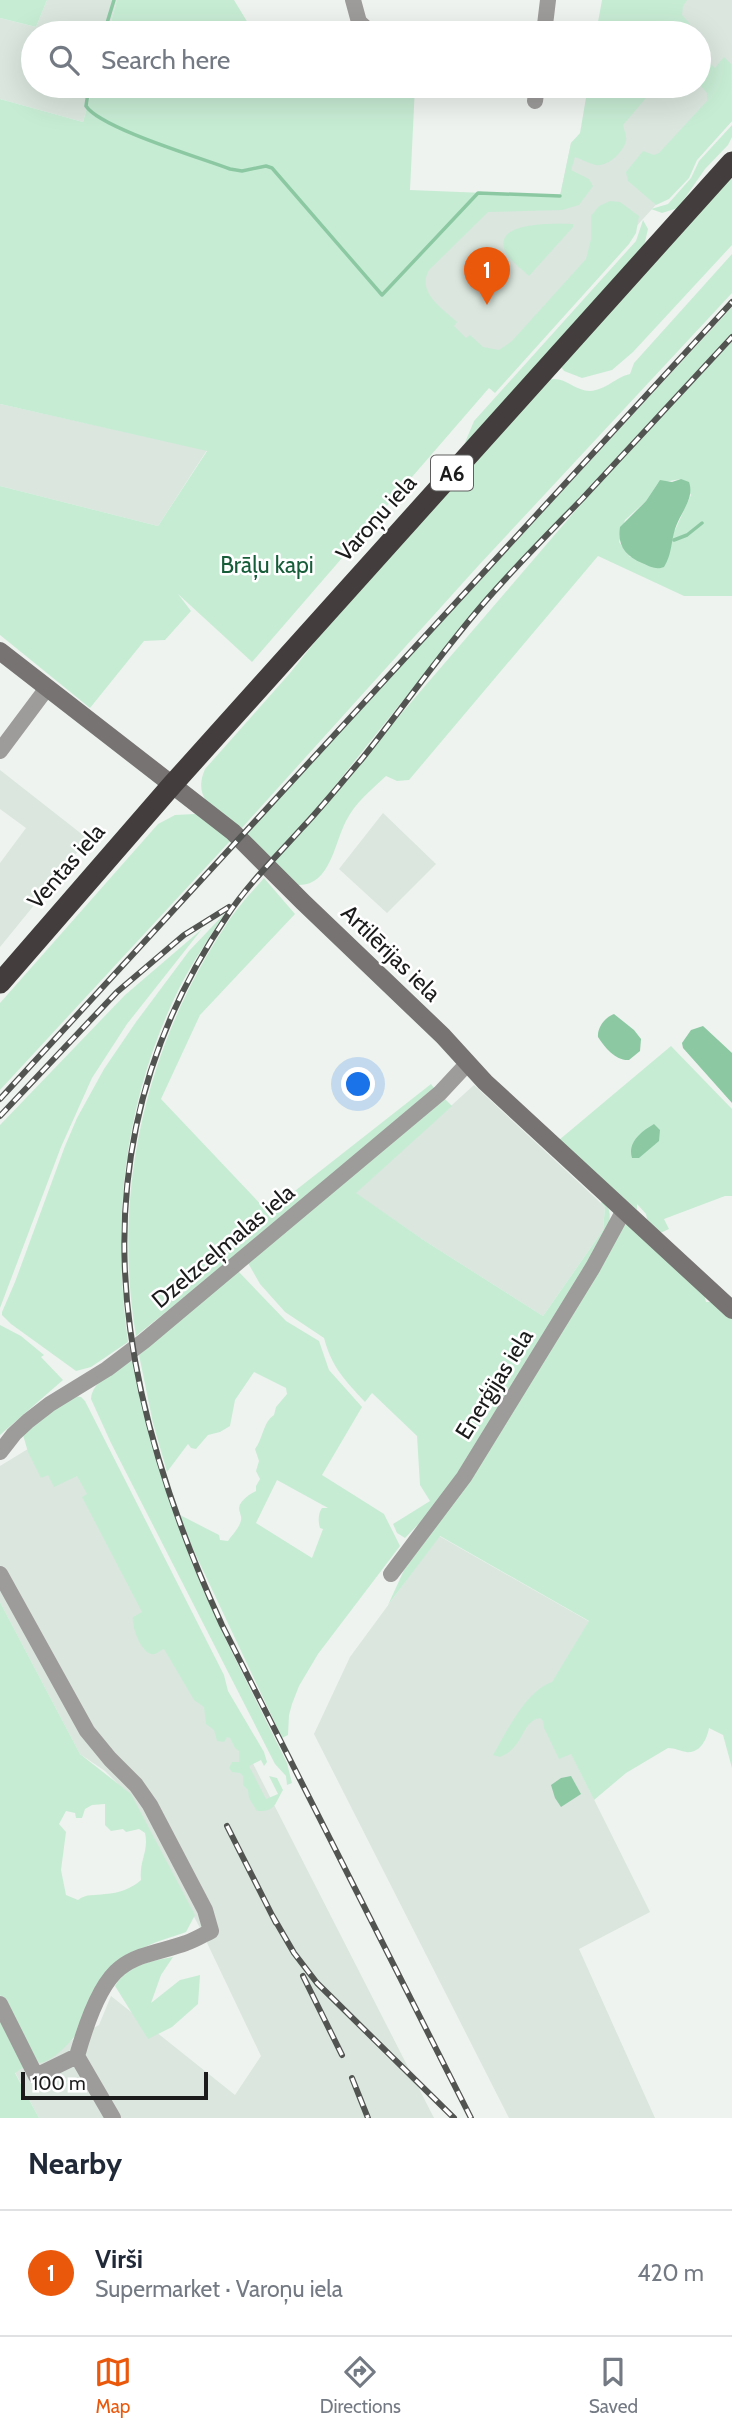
<!DOCTYPE html>
<html lang="en">
<head>
<meta charset="utf-8">
<style>
	:root { --surface:#fff; --page:#f2f2f3; --text:#1f2937; --muted:#747a83; --line:#e0e1e3; --accent:#ea580c }
	body { margin:0; font-family:Cabin,sans-serif; background:var(--page); color:var(--text) }
	.scale { position:absolute; left:21px; bottom:18px; width:187px; box-sizing:border-box; padding-left:7px; border:4px solid #1a1b1a; border-top:0; font-size:19px; line-height:24px; white-space:nowrap; color:#1a1b1a; -webkit-text-stroke:5px #fff; paint-order:stroke }
	.you { position:absolute; left:359px; top:1085px; width:24px; height:24px; margin:-18px; border:5px solid #fff; border-radius:50%; background:#1a73e8; box-shadow:0 0 0 10px #1a73e833 }
	.badge { display:grid; place-items:center; width:46px; height:46px; border-radius:50%; background:var(--accent); color:#fff; font-size:23px; font-weight:700 }
	.pin { position:absolute; translate:-50% -58px; filter:drop-shadow(0 2px 4px #0008) }
	.pin::after { content:''; position:absolute; top:37px; width:24px; height:21px; background:inherit; clip-path:polygon(0 0,100% 0,50% 100%) }
	.list { margin:0; padding:0; list-style:none }
	h2 { display:flex; justify-content:space-between; align-items:center; height:91px; margin:0; padding:0 28px; font-size:30px }
	h2 small { font-size:23px; font-weight:400; color:var(--muted) }
	.list li { display:grid; grid-template-columns:46px 1fr auto; gap:21px; align-items:center; box-sizing:border-box; height:126px; padding:0 28px; border-top:2px solid var(--line) }
	.list b { display:block; font-size:26px; white-space:nowrap }
	.list p { margin:0; font-size:23px; white-space:nowrap; color:var(--muted) }
	.list em { font-size:23px; font-style:normal; color:var(--muted) }
	.icon { flex:none; width:38px; height:38px; fill:none; stroke:currentColor; stroke-width:2; stroke-linecap:round; stroke-linejoin:round }
	.map { position:relative; flex:none; width:732px; height:2118px; overflow:hidden }
	.search { position:absolute; background:var(--surface); box-shadow:0 7px 28px #0002; left:21px; right:21px; top:21px; height:77px; display:flex; align-items:center; gap:18px; box-sizing:border-box; padding:0 24px; border-radius:38px; color:var(--muted); font-size:26px }
	.sheet { height:217px; background:var(--surface) }
	nav { display:flex; justify-content:space-around; align-items:center; box-sizing:border-box; height:98px; border-top:2px solid var(--line); background:var(--surface); font-size:19px; color:var(--muted) }
	nav a { display:grid; justify-items:center; gap:4px }
	nav .on { color:var(--accent) }
	.map>svg:first-child { display:block }
</style>
</head>
<body>
<div class="map">
<svg width="732" height="2118" viewBox="0 0 732 2118">
	<rect width="100%" height="100%" fill="#eef3ef"/>
	<!-- built -->
	<path fill="#dae6de" d="M 47,0 L 117,0 L 108,33 L 33,33 L 33,86 L 93,86 L 83,122 L 0,99 L 0,18 L 36,27 Z
		M 670,0 L 732,0 L 732,121 L 493,384 L 388,288 L 478,193 L 560,196 L 571,143 L 629,86 L 699,86 L 699,33 L 667,33 Z
		M 0,404 L 207,450 L 158,526 L 0,486 Z
		M 0,770 L 88,839 L 0,947 L 0,863 L 26,828 L 0,809 Z
		M 383,813 L 436,864 L 387,913 L 339,869 Z
		M 474,1085 L 605,1207 L 603,1230 L 543,1316 L 425,1241 L 355,1193 Z
		M 77,1419 L 434,2118 L 39,2118 L 15,2072 L 99,2025 L 111,1996 L 235,2095 L 261,2056 L 199,1926 L 127,1793 L 105,1771 L 80,1754 L 0,1602 L 0,1466 Z
		M 439,1536 L 590,1622 L 543,1697 L 650,1912 L 579,1949 L 655,2118 L 509,2118 L 314,1734 L 350,1657 Z"/>
	<!-- green -->
	<path fill="#c7ecd4" fill-rule="evenodd" d="M 0,0 L 47,0 L 36,27 L 0,18 Z
		M 117,0 L 234,0 L 254,33 L 108,33 Z
		M 602,0 L 687,0 L 683,6 L 682,15 L 690,24 L 682,33 L 596,33 Z
		M 699,53 L 715,68 L 724,57 L 731,64 L 732,121 L 697,160 L 689,178 L 669,199 L 656,205 L 628,181 L 626,172 L 643,151 L 654,155 L 659,153 L 707,101 L 707,93 L 699,84 Z
		M 93,86 L 415,86 L 410,190 L 560,196 L 571,143 L 580,133 L 588,86 L 643,86 L 641,91 L 646,98 L 623,125 C 624,130 627,136 626,141 C 623,152 608,167 596,165 C 589,164 582,159 575,157 L 571,170 L 589,179 L 593,186 L 579,205 L 562,210 L 488,212 L 429,270 C 416,292 443,309 457,322 L 454,326 L 466,338 L 470,335 L 483,347 L 499,350 L 512,341 L 586,259 L 591,239 L 591,216 L 599,206 L 610,201 L 620,202 L 639,216 L 636,233 L 629,244 L 495,393 L 489,388 L 252,662 L 178,594 L 191,611 L 165,640 L 144,641 L 90,708 L 0,635 L 0,486 L 158,526 L 207,451 L 0,404 L 0,99 L 83,122 Z
		M 732,125 L 732,137 L 728,145 L 705,169 L 678,208 L 662,213 L 651,209 L 668,204 L 691,178 L 699,161 Z
		M 732,174 L 732,245 L 633,352 L 612,370 L 582,378 L 564,371 L 561,367 Z
		M 643,220 L 648,229 L 644,246 L 464,445 L 474,421 L 636,241 Z
		M 573,224 L 573,227 L 529,276 C 522,269 509,260 505,251 C 492,220 559,224 573,224 Z
		M 732,254 L 732,293 L 479,565 L 240,830 C 218,811 191,801 205,769 L 290,673 L 318,638 L 548,380 C 564,375 574,391 590,391 C 606,390 616,377 630,374 L 634,363 Z
		M 732,307 L 732,333 L 475,610 L 322,802 L 270,859 L 246,834 Z
		M 732,341 L 732,596 L 684,596 L 598,556 L 409,780 L 397,781 L 386,776 C 371,790 355,803 346,821 C 334,844 330,887 297,885 L 273,863 L 588,496 ZM 681,479 L 691,495 L 675,530 L 630,557 L 619,542 L 625,520 L 646,501 L 658,483 Z
		M 195,814 L 202,817 L 231,840 L 0,1090 L 0,1003 L 158,824 L 175,815 Z
		M 264,878 L 295,914 L 200,1015 L 161,1099 L 268,1212 L 431,1084 L 434,1088 L 248,1246 L 136,1336 C 112,1194 145,1048 224,928 C 235,910 250,894 264,878 Z
		M 226,912 C 208,940 188,968 174,999 C 123,1108 112,1224 128,1342 L 91,1367 L 76,1371 L 11,1324 L 2,1315 L 2,1312 L 15,1282 L 65,1146 L 77,1118 L 104,1069 L 136,1022 L 189,951 Z
		M 202,929 L 127,1024 L 92,1078 L 61,1147 L 0,1308 L 0,1125 L 125,995 Z
		M 671,1046 L 732,1109 L 732,1196 L 725,1196 L 664,1219 L 669,1229 L 658,1234 L 647,1219 L 646,1214 L 637,1204 L 637,1210 L 559,1140 Z
		M 445,1099 L 452,1106 L 356,1193 L 425,1241 L 543,1316 L 603,1230 L 605,1207 L 601,1203 L 602,1198 C 613,1211 611,1220 604,1235 L 449,1488 L 435,1507 L 405,1538 L 397,1533 L 393,1524 L 430,1501 L 420,1485 L 417,1436 L 372,1393 L 365,1402 C 345,1380 332,1368 324,1338 L 285,1312 L 260,1284 L 248,1263 Z
		M 625,1224 L 630,1225 L 704,1294 L 706,1302 L 711,1302 L 732,1316 L 732,1768 L 723,1735 L 709,1728 C 707,1739 700,1754 686,1752 C 680,1751 675,1748 668,1748 L 626,1773 L 594,1800 L 571,1754 L 559,1759 L 544,1728 L 543,1721 L 540,1718 C 521,1721 525,1747 500,1757 L 493,1755 C 507,1731 526,1691 552,1682 L 589,1621 L 440,1536 L 388,1605 L 404,1570 L 430,1535 Z
		M 238,1271 L 286,1321 L 319,1341 L 329,1370 L 362,1407 L 322,1475 L 384,1514 L 400,1546 L 318,1654 L 299,1686 L 292,1704 L 289,1715 L 288,1735 L 282,1738 L 192,1547 L 180,1515 L 219,1535 L 220,1540 L 228,1541 C 232,1535 240,1527 241,1520 C 242,1516 239,1512 239,1508 C 240,1500 250,1494 256,1491 L 256,1486 L 260,1479 L 256,1471 L 259,1461 L 255,1449 C 263,1439 263,1422 274,1415 L 276,1407 L 287,1394 L 286,1388 L 254,1372 L 235,1400 L 230,1426 L 220,1432 L 208,1435 L 196,1449 L 191,1448 L 188,1444 L 167,1472 L 153,1423 L 139,1355 ZM 277,1480 L 328,1508 L 322,1508 C 318,1513 318,1522 320,1528 L 323,1529 L 312,1558 L 256,1523 Z
		M 0,1325 L 21,1336 L 44,1355 L 41,1357 L 63,1380 L 0,1435 Z
		M 133,1358 L 162,1475 L 191,1561 L 226,1640 L 287,1763 L 292,1783 L 287,1785 L 286,1776 L 275,1764 L 111,1443 L 91,1399 C 92,1380 119,1368 133,1358 Z
		M 75,1396 L 81,1397 L 85,1401 L 224,1675 L 228,1691 L 264,1752 L 267,1762 L 264,1766 L 261,1760 L 249,1766 L 266,1799 L 278,1794 L 269,1776 L 277,1778 L 283,1790 C 275,1803 276,1812 257,1811 L 249,1798 L 248,1790 L 243,1785 L 243,1776 L 240,1773 L 232,1772 L 229,1768 L 232,1762 L 239,1762 L 239,1751 L 235,1748 L 230,1738 L 227,1737 L 224,1742 L 217,1741 L 214,1730 L 206,1724 L 204,1707 L 194,1700 L 164,1649 C 160,1650 157,1654 154,1654 C 142,1657 131,1625 133,1617 L 142,1612 L 82,1497 L 87,1494 L 77,1476 L 54,1487 L 48,1475 L 41,1478 L 28,1452 L 23,1435 L 65,1401 Z
		M 0,1602 L 80,1754 L 131,1794 L 195,1915 L 186,1932 C 173,1937 145,1944 136,1953 C 111,1977 73,2057 40,2063 C 24,2056 8,2012 0,1995 ZM 105,1804 L 105,1825 L 111,1831 L 123,1829 L 126,1832 L 139,1829 L 145,1833 C 149,1852 139,1860 141,1880 C 131,1889 119,1893 105,1894 C 94,1896 87,1893 78,1900 L 66,1895 L 61,1870 L 66,1832 L 59,1824 L 66,1811 L 75,1813 L 76,1818 L 82,1818 L 85,1809 L 92,1805 Z
		M 173,1957 L 161,1975 L 151,2003 L 180,1980 L 200,1975 L 198,2004 L 172,2027 L 148,2039 L 115,1986 C 127,1965 151,1961 173,1957 Z
		M 0,2019 L 24,2067 L 15,2073 L 39,2118 L 0,2118 Z"/>
	<!-- water -->
	<path fill="#8cc9a3" d="M 681,479 L 689,482 C 695,499 680,513 675,529 C 671,542 672,554 664,567 C 656,570 651,567 642,563 C 626,556 617,546 620,527 L 646,501 L 660,480 L 672,482 Z
		M 614,1014 L 634,1030 L 641,1039 L 640,1051 L 629,1060 C 616,1061 605,1048 598,1037 C 597,1028 605,1017 614,1014 Z
		M 703,1026 L 732,1053 L 732,1103 L 683,1048 L 682,1043 L 691,1030 Z
		M 654,1124 L 660,1130 L 659,1141 L 639,1158 L 632,1158 C 627,1142 642,1131 654,1124 Z
		M 571,1776 L 581,1794 L 561,1807 L 555,1798 L 551,1785 L 561,1778 Z"/>
	<g fill="none" stroke-linecap="round" stroke-linejoin="round">
		<!-- stream -->
		<path stroke="#8cc9a3" stroke-width="3.5" d="M 104,33 L 114,0
			M 89,86 L 86,106 C 100,128 201,158 230,169 L 242,171 L 266,166 L 272,168 L 382,295 L 478,193 L 560,196
			M 674,540 L 687,535 L 702,523"/>
		<!-- street -->
		<path stroke="#9e9b9b" stroke-width="16" d="M 353,0 L 359,22 L 371,33
			M 544,33 L 548,0
			M 535,101 L 537,86
			M 0,751 L 47,688
			M 0,1452 L 14,1434 L 28,1421 L 50,1404 L 107,1369 L 144,1341 L 440,1093 L 467,1064
			M 0,1574 L 87,1731 L 110,1759 L 136,1785 L 150,1805 L 205,1910 L 211,1931 C 203,1935 195,1940 186,1943 C 165,1951 139,1953 120,1968 C 99,1984 84,2031 77,2056 L 36,2076 L 0,2004
			M 391,1574 L 464,1477 L 593,1267 L 624,1210
			M 77,2056 L 113,2118"/>
		<!-- secondary -->
		<path stroke="#767372" stroke-width="18" d="M 0,651 L 233,832 L 303,902 L 443,1036 L 485,1082 L 732,1310"/>
		<!-- highway -->
		<path stroke="#433e3d" stroke-width="21" d="M 0,983 L 172,785 L 732,162"/>
		<!-- rail casing -->
		<g stroke="#525452" stroke-width="6">
			<path id="rail" d="M 0,1099 L 732,302
				M 0,1116 L 117,992 L 184,935 L 229,907
				M 227,1826 L 276,1923
				M 272,1915 L 294,1953 L 317,1983 L 454,2118
				M 303,1976 L 342,2055
				M 352,2078 L 368,2118
				M 471,2118 L 222,1625 C 112,1385 71,1146 227,916 C 248,884 276,857 301,829 C 322,807 341,783 361,760 C 402,709 440,654 483,604 C 514,568 548,534 582,499 C 632,445 682,391 732,337"/>
		</g>
		<!-- rail -->
		<use href="#rail" stroke="#fff" stroke-width="3.5" stroke-dasharray="10" stroke-linecap="butt"/>
	</g>
	<g text-anchor="middle" dominant-baseline="central" stroke-width="5" stroke-linejoin="round" paint-order="stroke">
		<!-- shield labels -->
		<rect fill="#fff" stroke="#5f5f5f" stroke-width="2" x="431" y="455.5" width="42" height="35" rx="5"/>
		<g font-size="21" font-weight="bold" fill="#1a1b1a">
			<text x="452" y="473">A6</text>
		</g>
		<!-- street labels -->
		<g font-size="23" fill="#1a1b1a" stroke="#fff">
			<text transform="translate(376 518) rotate(-48)">Varoņu iela</text>
			<text transform="translate(66 866) rotate(-49)">Ventas iela</text>
			<text transform="translate(391 953) rotate(44)">Artilērijas iela</text>
			<text transform="translate(223 1246) rotate(-40)">Dzelzceļmalas iela</text>
			<text transform="translate(494 1384) rotate(-58)">Enerģijas iela</text>
		</g>
		<!-- park labels -->
		<g font-size="23" fill="#175d3a" stroke="#fff">
			<text x="267" y="565">Brāļu kapi</text>
		</g>
	</g>
</svg>
<div class="scale">100 m</div>
<div class="you"></div>
<div class="pin badge" style="left:487px;top:305px">1</div>
<div class="search"><svg class="icon" aria-label="search" viewBox="0 0 24 24"><circle cx="10" cy="10" r="6"/><path d="M15 15l6 6"/></svg>Search here</div>
</div>
<section class="sheet">
<h2>Nearby<small></small></h2>
<ul class="list">
<li><span class="badge">1</span><div><b>Virši</b><p>Supermarket · Varoņu iela</p></div><em>420 m</em></li>
</ul>
</section>
<nav>
<a class="on"><svg class="icon" aria-label="map" viewBox="0 0 24 24"><path d="M3 6l6-2 6 2 6-2v14l-6 2-6-2-6 2zM9 4v14M15 6v14"/></svg>Map</a>
<a><svg class="icon" aria-label="directions" viewBox="0 0 24 24"><path d="M12 3l9 9-9 9-9-9zM9 14v-3h6M13 9l2 2-2 2"/></svg>Directions</a>
<a><svg class="icon" aria-label="saved" viewBox="0 0 24 24"><path d="M7 4h10v16l-5-4-5 4z"/></svg>Saved</a>
</nav>
</body>
</html>
